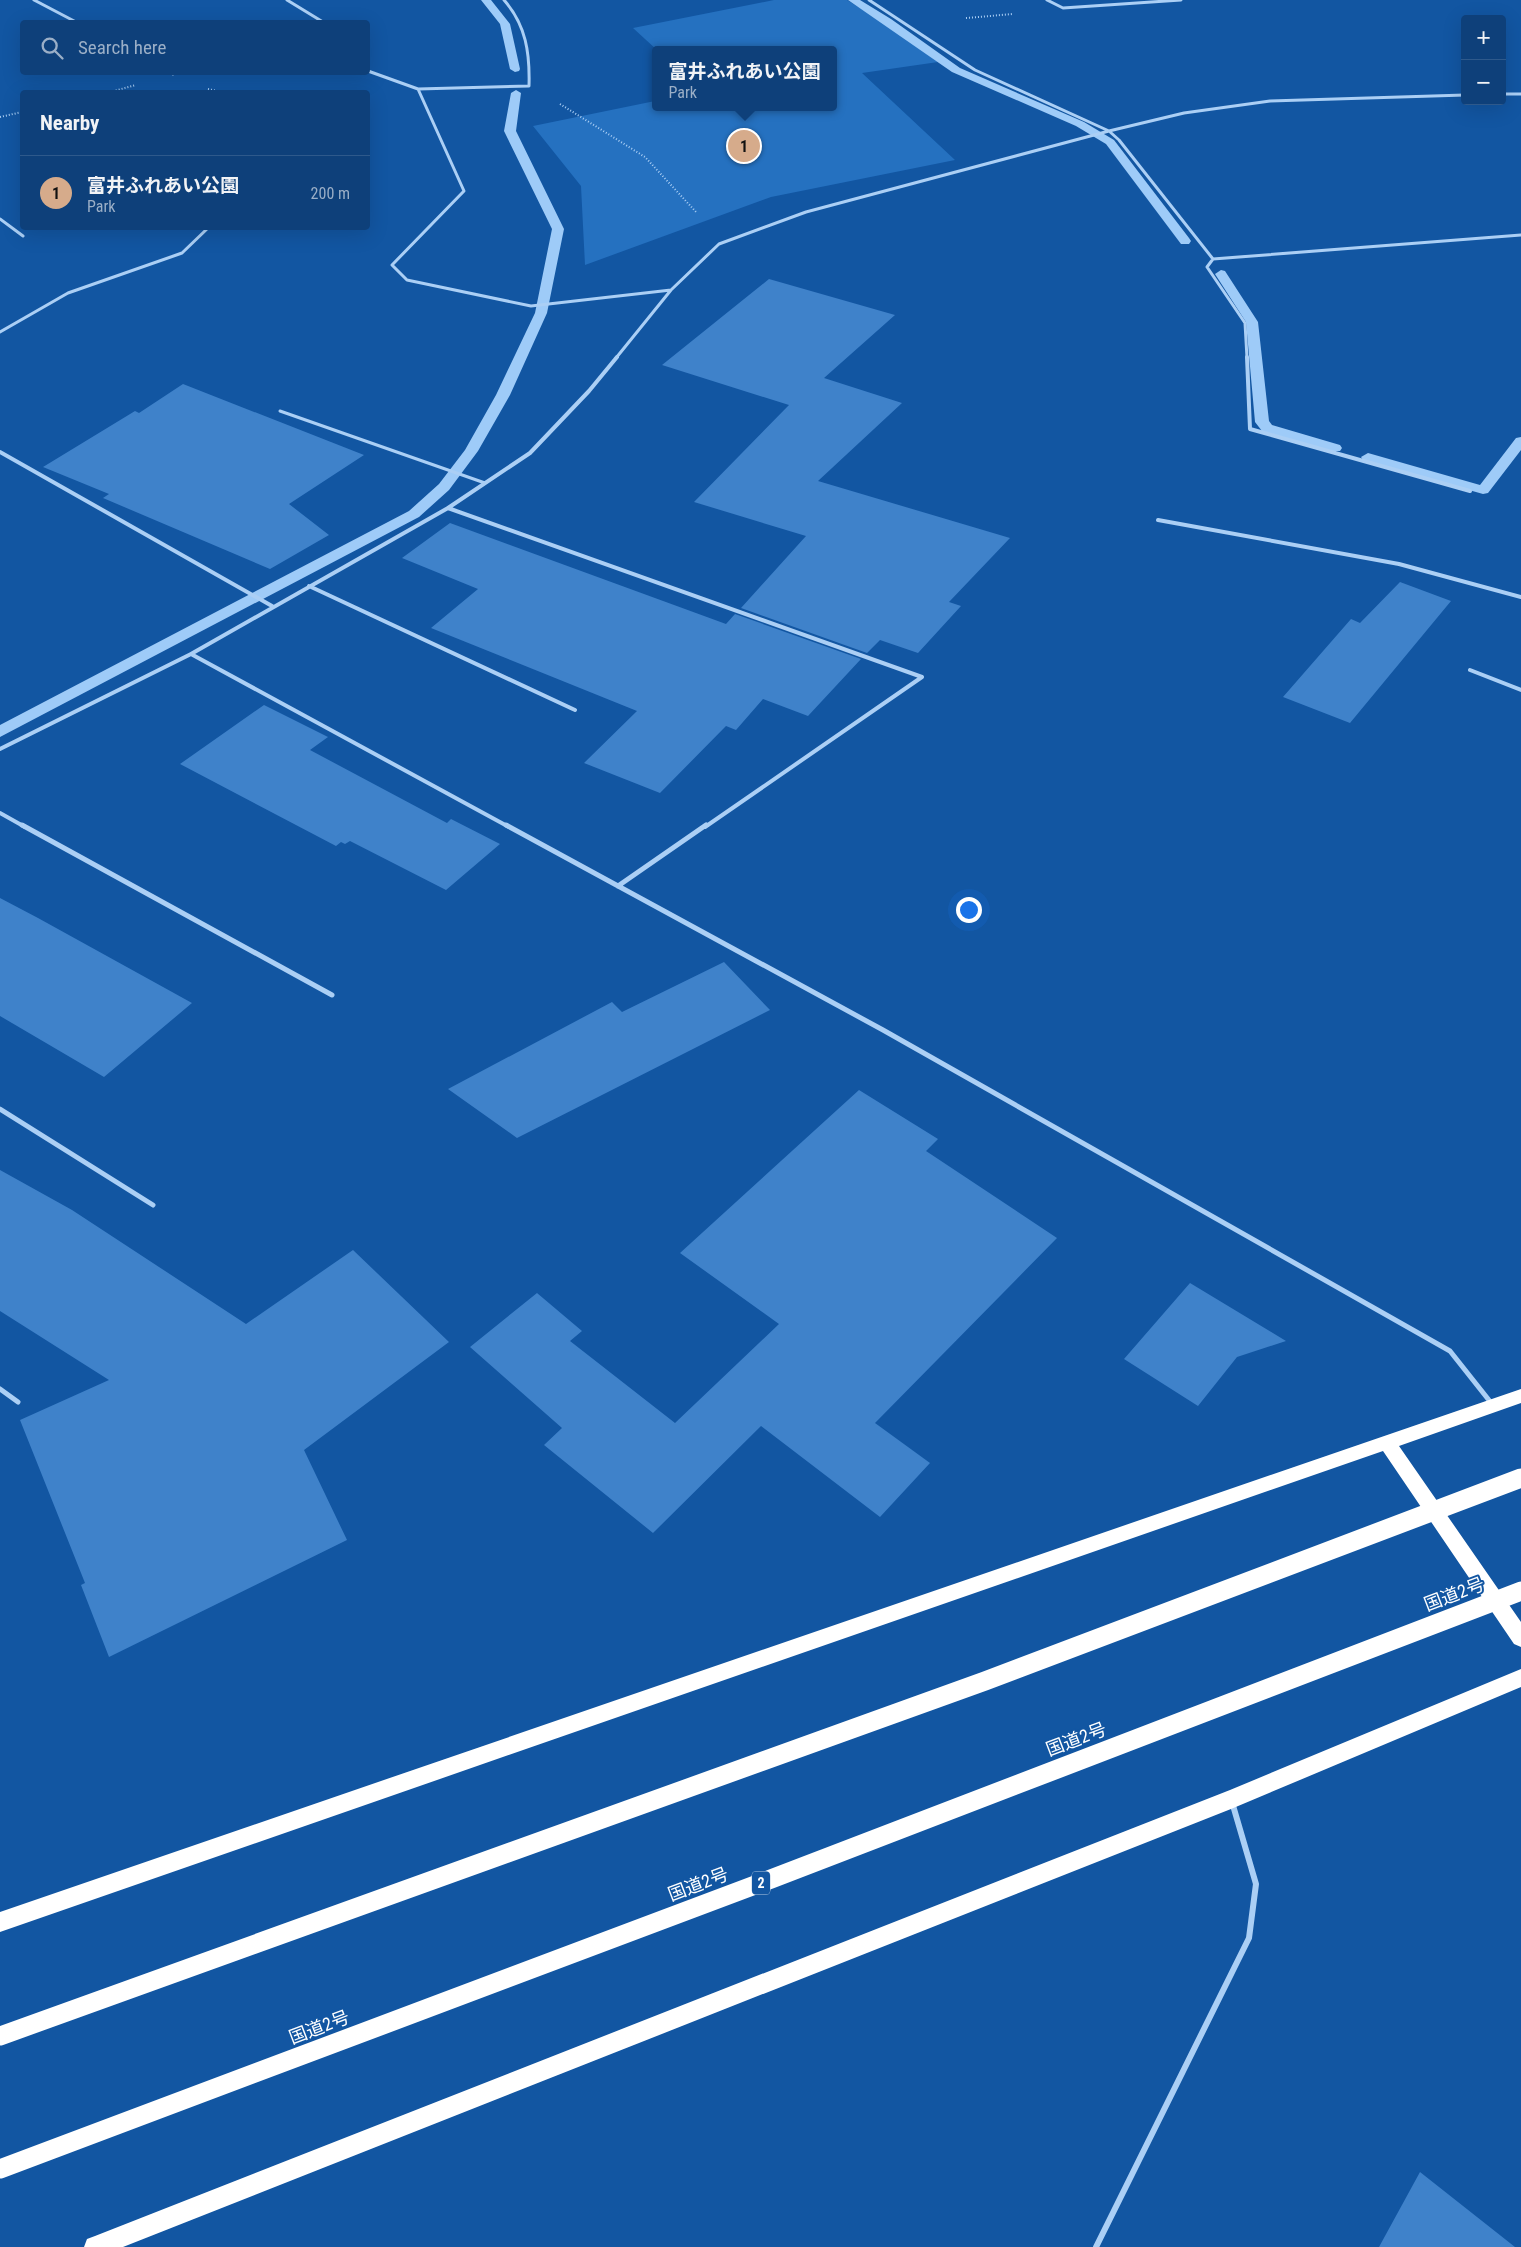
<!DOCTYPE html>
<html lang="en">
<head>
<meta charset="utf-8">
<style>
	:root { --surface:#0e407a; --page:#1c4b81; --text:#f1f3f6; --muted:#9bafc7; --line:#2e598b; --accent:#d6ab8b }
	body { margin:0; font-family:"Roboto Condensed","Noto Sans JP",sans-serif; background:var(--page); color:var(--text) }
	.controls { position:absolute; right:15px; top:15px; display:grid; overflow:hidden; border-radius:5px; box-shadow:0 5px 20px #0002 }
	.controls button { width:45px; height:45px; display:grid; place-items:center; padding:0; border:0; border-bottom:1px solid var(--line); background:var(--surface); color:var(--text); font:25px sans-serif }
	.you { position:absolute; left:968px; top:909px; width:18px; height:18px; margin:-12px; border:4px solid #fff; border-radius:50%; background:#1a73e8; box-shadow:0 0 0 8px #1a73e833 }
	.badge { display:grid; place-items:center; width:32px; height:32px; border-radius:50%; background:var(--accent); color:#111; font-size:16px; font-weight:700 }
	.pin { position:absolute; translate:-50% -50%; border:2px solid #fff; box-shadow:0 1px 5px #0006 }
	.popup { position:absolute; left:652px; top:46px; width:185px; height:65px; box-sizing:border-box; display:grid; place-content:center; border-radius:5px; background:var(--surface); filter:drop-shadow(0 1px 4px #0005); font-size:16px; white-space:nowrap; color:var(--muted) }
	.popup b { font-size:19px; color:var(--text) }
	.popup::after { content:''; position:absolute; left:50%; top:100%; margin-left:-10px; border:10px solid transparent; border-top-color:var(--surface) }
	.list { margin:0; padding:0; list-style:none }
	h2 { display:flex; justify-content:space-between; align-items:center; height:65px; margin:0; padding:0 20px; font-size:21px }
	h2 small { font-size:16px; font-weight:400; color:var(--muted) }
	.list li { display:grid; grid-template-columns:32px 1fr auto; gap:15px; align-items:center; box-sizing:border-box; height:75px; padding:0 20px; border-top:1px solid var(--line) }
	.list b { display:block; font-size:19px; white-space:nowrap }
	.list p { margin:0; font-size:16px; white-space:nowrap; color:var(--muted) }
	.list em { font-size:16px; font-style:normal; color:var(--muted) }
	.icon { flex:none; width:28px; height:28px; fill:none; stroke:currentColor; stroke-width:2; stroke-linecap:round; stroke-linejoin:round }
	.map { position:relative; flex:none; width:1521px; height:2247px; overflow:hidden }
	.search { position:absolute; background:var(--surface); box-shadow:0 5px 20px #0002; left:20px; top:20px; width:350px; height:55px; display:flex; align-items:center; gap:12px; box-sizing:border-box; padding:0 18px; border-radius:5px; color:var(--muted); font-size:19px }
	.panel { position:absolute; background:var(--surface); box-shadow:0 5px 20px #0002; left:20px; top:90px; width:350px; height:140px; border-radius:5px }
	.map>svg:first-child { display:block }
</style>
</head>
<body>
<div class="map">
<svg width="1521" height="2247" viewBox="0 0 1521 2247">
	<rect width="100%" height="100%" fill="#1256a2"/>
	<!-- green -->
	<path fill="#2571c0" d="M 774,0 L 847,0 L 883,22 L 938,62 L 862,73 L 955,160 L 771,197 L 585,265 L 581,186 L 533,126 L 655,101 L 655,107 L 833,107 L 833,50 L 657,50 L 633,28 Z"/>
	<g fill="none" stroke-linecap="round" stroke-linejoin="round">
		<!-- stream -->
		<path fill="#9ecbf8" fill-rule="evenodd" d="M 481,0 L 491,0 L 510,24 L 520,69 L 519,71 L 515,72 L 510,69 L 500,24 Z
			M 848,0 L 860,0 L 891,19 L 960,68 L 1084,122 L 1114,140 L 1189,238 L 1191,241 L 1189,244 L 1181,244 L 1106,144 L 1076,126 L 952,72 Z
			M 516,90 L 521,93 L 516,131 L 564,229 L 547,313 L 510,395 L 478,451 L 449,490 L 419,517 L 0,737 L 0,725 L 409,511 L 439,484 L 465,450 L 496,395 L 535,313 L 552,229 L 504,131 L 511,93 Z
			M 1221,270 L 1225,271 L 1258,322 L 1269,421 L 1272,425 L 1340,445 L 1342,448 L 1340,451 L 1330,451 L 1262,431 L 1255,422 L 1246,322 L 1215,274 Z
			M 1521,437 L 1521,450 L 1488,493 L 1483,494 L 1363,460 L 1361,457 L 1368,453 L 1480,485 L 1516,438 Z"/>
	</g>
	<!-- building -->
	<path fill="#3f82ca" d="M 769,279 L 895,315 L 824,378 L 902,403 L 818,481 L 1010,538 L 949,602 L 961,606 L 918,653 L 880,640 L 867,653 L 741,608 L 806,536 L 694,502 L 789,405 L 662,365 Z
		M 183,384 L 364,455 L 289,504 L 329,535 L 270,569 L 103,498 L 109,494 L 43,467 L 135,411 L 139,413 Z
		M 450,523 L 726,624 L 735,614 L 861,659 L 808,716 L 763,699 L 736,730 L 726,726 L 660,793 L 584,763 L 637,711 L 431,628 L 478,589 L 402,558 Z
		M 1400,582 L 1451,601 L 1350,723 L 1283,697 L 1351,619 L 1360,623 Z
		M 264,705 L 328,737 L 310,750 L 447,823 L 451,819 L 500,844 L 446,890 L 350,841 L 345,844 L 341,842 L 336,846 L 180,764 Z
		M 0,898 L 38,918 L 192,1003 L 104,1077 L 0,1016 Z
		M 724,962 L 770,1010 L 517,1138 L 448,1089 L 612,1002 L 622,1012 Z
		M 859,1090 L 938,1139 L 926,1151 L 1057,1238 L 875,1423 L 930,1463 L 880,1517 L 761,1426 L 653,1533 L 544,1445 L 562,1428 L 470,1347 L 537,1293 L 582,1331 L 570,1341 L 675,1423 L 779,1324 L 680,1253 Z
		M 0,1170 L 72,1210 L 246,1324 L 353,1250 L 449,1342 L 304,1450 L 347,1540 L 109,1657 L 81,1585 L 85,1583 L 20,1420 L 109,1380 L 0,1311 Z
		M 1190,1283 L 1286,1341 L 1237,1357 L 1198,1406 L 1124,1359 Z
		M 1420,2172 L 1515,2247 L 1379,2247 Z"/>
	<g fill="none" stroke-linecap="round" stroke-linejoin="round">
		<!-- path -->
		<path stroke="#abcff5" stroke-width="2" stroke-dasharray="1 2" stroke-linecap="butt" d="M 966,18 L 1013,14
			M 208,89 L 222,92
			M 110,92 L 136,85
			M 560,104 L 645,157 L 697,213
			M 0,117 L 22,112"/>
		<!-- lane -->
		<path stroke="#abcff5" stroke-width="3" d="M 280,411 L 485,483"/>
		<!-- street-far3 -->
		<path stroke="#abcff5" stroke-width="3" d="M 34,0 L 76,22
			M 287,0 L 323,22
			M 869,0 L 975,70 L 1109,131 L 1119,140 L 1213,259 L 1521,235
			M 1047,0 L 1063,8 L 1181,0
			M 368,71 L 418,89 L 529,86 C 530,53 526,25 504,0
			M 170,72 L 173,74
			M 418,89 L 464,191 L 392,265 L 407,280 L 531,306 L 671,290
			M 1502,94 L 1521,94
			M 0,219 L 23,236
			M 1213,259 L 1207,267 L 1245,323 L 1247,358
			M 0,332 L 68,293 L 182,253 L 208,228
			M 616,358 L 671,290 L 719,244 L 806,212 L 1109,131 L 1184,113 L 1270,101 L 1465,95"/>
		<!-- street-far2 -->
		<path stroke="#abcff5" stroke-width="4" d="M 1247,357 L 1250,429 L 1470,491
			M 0,452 L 272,606
			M 448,508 L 922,677 L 705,827
			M 1158,520 L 1399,564 L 1521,597
			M 309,586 L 575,710
			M 191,654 L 509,827
			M 1470,670 L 1521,690
			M 0,749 L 191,654 L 448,508 L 530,453 L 589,391 L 617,357
			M 0,813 L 25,827"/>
		<!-- street-far1 -->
		<path stroke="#abcff5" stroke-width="5" d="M 22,825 L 332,995
			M 506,825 L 883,1030 L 1450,1351 L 1492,1404
			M 618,886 L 706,825
			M 0,1109 L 153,1205
			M 0,1389 L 18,1402"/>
		<!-- street -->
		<path stroke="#abcff5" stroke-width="6" d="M 1096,2247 L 1249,1938 L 1256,1884 L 1232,1802"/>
		<!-- highway -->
		<path fill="#fff" fill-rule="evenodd" d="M 1521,1389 L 1521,1403 L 1399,1446 L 1521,1622 L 1521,1647 L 1514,1644 L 1383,1451 L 0,1932 L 0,1912 Z
			M 1521,1669 L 1521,1687 L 1231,1809 L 123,2247 L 84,2247 L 87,2239 L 95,2236 L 1230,1790 Z"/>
		<!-- highway-bridge -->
		<path stroke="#fff" stroke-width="19" d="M 0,2036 L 985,1681 L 1521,1478
			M 0,2169 L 771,1879 L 1521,1591"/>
	</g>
	<g text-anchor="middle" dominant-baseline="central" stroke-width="4" stroke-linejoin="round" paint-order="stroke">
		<!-- shield labels -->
		<rect fill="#1256a2" stroke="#b8cce3" stroke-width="1" x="752" y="1871.5" width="18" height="23" rx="4"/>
		<g font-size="14" font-weight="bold" fill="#fff">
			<text x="761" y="1883">2</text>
		</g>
		<!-- near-street labels -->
		<g font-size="18" fill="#fff" stroke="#1256a2">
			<text transform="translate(1454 1594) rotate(-21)">国道2号</text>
			<text transform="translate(1076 1739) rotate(-21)">国道2号</text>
			<text transform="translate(698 1884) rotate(-21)">国道2号</text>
			<text transform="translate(319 2027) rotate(-21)">国道2号</text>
		</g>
	</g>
</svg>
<div class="controls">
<button>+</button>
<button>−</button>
</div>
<div class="you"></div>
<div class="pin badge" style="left:744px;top:146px">1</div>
<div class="popup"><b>富井ふれあい公園</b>Park</div>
<div class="search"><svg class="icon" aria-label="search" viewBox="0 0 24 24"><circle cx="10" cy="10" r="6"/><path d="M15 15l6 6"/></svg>Search here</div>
<section class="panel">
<h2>Nearby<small></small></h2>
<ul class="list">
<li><span class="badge">1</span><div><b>富井ふれあい公園</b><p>Park</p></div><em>200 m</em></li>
</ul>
</section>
</div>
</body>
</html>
